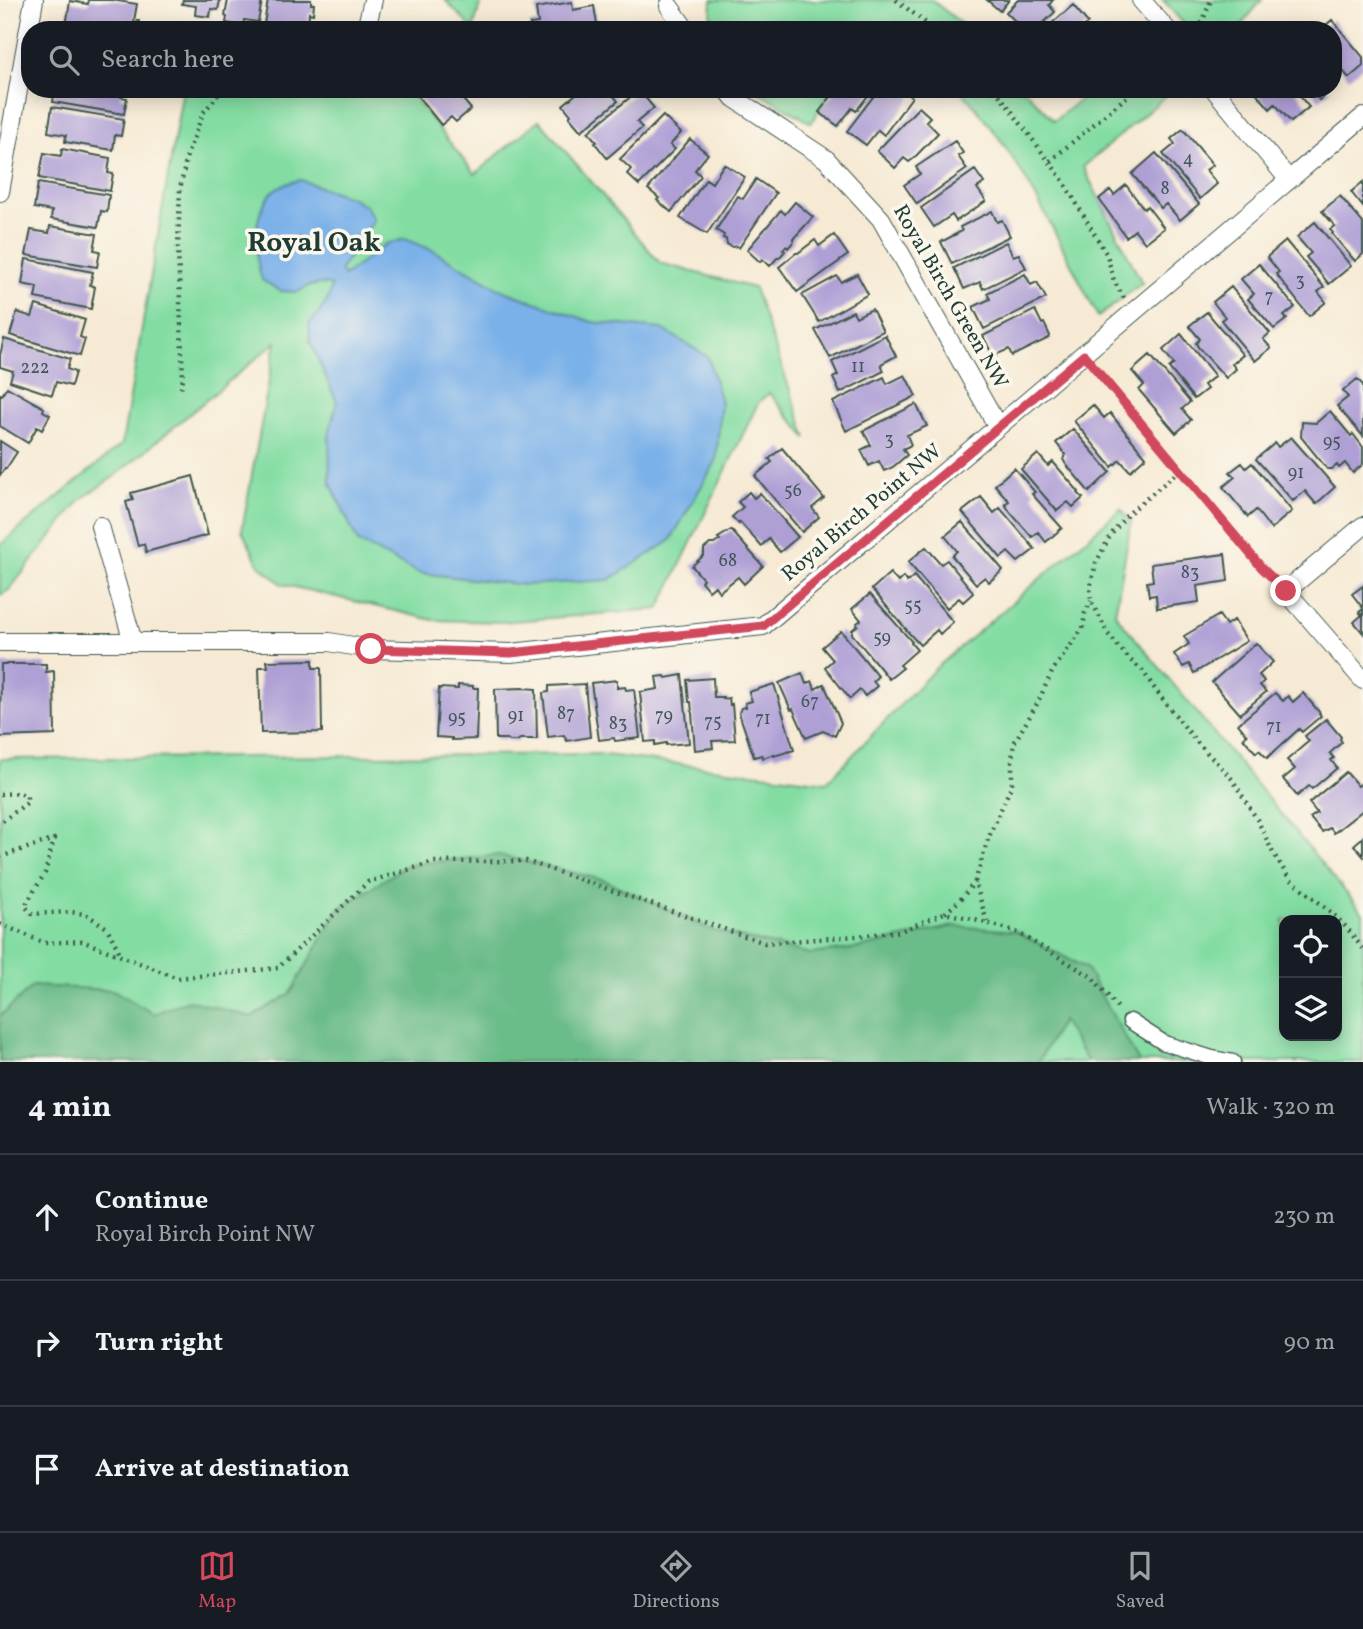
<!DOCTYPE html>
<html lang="en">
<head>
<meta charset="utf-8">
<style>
	:root { --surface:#171b24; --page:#242831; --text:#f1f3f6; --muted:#9ea1a6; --line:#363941; --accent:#d1495b }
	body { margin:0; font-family:Vollkorn,serif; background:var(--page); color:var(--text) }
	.controls { position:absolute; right:21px; bottom:21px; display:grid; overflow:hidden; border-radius:14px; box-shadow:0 4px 18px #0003 }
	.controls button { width:63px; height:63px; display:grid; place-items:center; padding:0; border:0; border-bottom:2px solid var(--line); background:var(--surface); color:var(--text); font:35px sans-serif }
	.stop { position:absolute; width:21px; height:21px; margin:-16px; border:5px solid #d1495b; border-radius:50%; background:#fff }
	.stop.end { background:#d1495b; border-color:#fff; box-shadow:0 2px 7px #0008 }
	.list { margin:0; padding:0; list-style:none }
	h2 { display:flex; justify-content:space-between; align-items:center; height:91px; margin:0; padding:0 28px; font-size:30px }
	h2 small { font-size:23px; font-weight:400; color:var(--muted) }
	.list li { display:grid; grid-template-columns:46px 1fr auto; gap:21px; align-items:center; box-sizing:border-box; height:126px; padding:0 28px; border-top:2px solid var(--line) }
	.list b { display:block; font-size:26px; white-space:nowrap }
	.list p { margin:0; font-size:23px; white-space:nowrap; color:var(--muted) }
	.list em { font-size:23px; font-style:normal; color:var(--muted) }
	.icon { flex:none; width:38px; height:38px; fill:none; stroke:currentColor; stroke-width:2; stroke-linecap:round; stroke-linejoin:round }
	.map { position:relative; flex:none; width:1363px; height:1062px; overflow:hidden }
	.search { position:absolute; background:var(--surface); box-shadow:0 4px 18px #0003; left:21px; right:21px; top:21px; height:77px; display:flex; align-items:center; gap:18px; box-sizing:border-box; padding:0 24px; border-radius:28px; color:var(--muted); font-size:26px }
	.sheet { height:469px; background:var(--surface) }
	nav { display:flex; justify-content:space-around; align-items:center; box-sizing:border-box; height:98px; border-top:2px solid var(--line); background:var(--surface); font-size:19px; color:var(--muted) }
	nav a { display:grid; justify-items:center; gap:4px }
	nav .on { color:var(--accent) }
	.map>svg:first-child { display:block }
</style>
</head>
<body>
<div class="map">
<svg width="1363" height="1062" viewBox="0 0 1363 1062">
	<rect width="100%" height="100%" fill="#fbf7ec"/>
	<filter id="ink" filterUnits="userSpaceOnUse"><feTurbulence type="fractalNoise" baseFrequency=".0143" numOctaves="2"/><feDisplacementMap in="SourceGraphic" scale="14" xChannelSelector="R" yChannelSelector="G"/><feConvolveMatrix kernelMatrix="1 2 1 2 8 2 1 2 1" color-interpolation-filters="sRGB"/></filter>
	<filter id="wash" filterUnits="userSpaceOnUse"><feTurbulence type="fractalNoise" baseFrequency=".00686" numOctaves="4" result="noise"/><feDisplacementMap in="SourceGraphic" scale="28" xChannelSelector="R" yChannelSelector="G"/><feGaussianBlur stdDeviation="1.57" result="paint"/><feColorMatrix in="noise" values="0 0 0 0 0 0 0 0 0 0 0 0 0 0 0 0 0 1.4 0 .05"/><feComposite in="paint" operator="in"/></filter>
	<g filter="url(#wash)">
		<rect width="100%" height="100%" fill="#f6ead4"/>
		<!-- green -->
		<path fill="#83dda3" stroke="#518d6c" stroke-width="2" fill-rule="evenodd" d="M 445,0 L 482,0 L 473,29 Z
			M 712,0 L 932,0 L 969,30 L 883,30 L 873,23 L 868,30 L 713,30 L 711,21 Z
			M 1163,0 L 1262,0 L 1237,30 L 1189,30 Z
			M 183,89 L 407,89 L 475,174 L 539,120 L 660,263 L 754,288 L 807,438 L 769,393 L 758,403 L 659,609 L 502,622 L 433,620 L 282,584 L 259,565 L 242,530 L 276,342 L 115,476 L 81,499 L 9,590 L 0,595 L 0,545 L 122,444 Z
			M 754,89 L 832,89 L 811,123 Z
			M 959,89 L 1024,89 L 1054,121 L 1093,89 L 1174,89 L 1083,167 L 1142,283 L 1098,317 C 1057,238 1021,154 959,89 Z
			M 1121,509 L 1131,522 L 1115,614 L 1363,913 L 1363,1062 L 0,1062 L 0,759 L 597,754 L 827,782 L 935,669 ZM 1284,920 L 1337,920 L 1337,1036 L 1284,1036 Z"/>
		<!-- forest -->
		<path fill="#6abc89" stroke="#447c5e" stroke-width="2" d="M 498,855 L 604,880 L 714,931 L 811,954 L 858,948 L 954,926 L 1015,931 L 1086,968 L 1139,1062 L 1088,1062 L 1062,1021 L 1038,1062 L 0,1062 L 0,1016 L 33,986 L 113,990 L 154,1014 L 188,1000 L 251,1017 L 290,994 L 339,909 L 407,865 Z"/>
		<!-- water -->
		<path fill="#7ab1e9" stroke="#4c778e" stroke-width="2" d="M 300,180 L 352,198 L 366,206 L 374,220 L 340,270 L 344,276 L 386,244 L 405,239 L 432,250 L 504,291 L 592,322 L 662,329 L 708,357 L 721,402 L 716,461 L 670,541 L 609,580 L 524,585 L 419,573 L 358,542 L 330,482 L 329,434 L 337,402 L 310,341 L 309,324 C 319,313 331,300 331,285 L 321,284 L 308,286 L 298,292 L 281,291 L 262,280 C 253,252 252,213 274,190 C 280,185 292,182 300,180 Z"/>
		<g id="blocks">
			<!-- building -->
			<path fill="#ae9fd5" d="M 89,0 L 111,0 L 137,4 L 134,21 L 139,21 L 138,30 L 90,30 L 66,26 L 70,1 L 88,4 Z
				M 183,0 L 220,0 L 218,10 L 211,9 L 210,17 L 195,15 L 196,6 L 182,4 Z
				M 228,0 L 262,0 L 258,22 L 244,20 L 243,26 L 226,23 L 227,17 L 225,16 Z
				M 268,0 L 311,0 L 311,4 L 314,4 L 313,14 L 309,13 L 308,26 L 307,26 L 306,29 L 263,30 Z
				M 987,0 L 1009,0 L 1000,11 Z
				M 1018,0 L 1053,0 L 1049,5 L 1055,12 L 1036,30 L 1009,30 L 1017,23 L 1006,12 Z
				M 572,2 L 573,10 L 594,6 L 598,30 L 531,30 L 530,24 L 538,23 L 536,8 Z
				M 1073,5 L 1088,23 L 1081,30 L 1044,30 Z
				M 1332,20 L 1363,57 L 1363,66 L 1349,78 L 1338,65 L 1333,69 L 1333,30 L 1310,30 L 1317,24 L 1321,29 Z
				M 55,89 L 122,89 L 121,97 L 127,98 L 124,114 L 53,102 Z
				M 421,89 L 454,89 L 471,109 L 456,122 L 451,117 L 441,125 L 416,94 Z
				M 582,89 L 620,89 L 613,95 L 618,101 L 581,131 L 569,117 L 571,115 L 563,105 Z
				M 833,89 L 873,89 L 856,111 L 852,108 L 838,126 L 819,112 L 833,94 L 831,92 Z
				M 879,89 L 891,89 L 896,93 L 899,89 L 902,89 L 912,97 L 884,135 L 878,130 L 866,145 L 847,131 Z
				M 1253,89 L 1294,89 L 1309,107 L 1291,122 L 1275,104 L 1270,109 Z
				M 1310,89 L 1332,89 L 1319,100 Z
				M 639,90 L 654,108 L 637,122 L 642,128 L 607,158 L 595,143 L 597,142 L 588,132 Z
				M 52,107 L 124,119 L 121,136 L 115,135 L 113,150 L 65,142 L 66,135 L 48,132 Z
				M 919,107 L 930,117 L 926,121 L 938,133 L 913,159 L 909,162 L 904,158 L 895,168 L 877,151 Z
				M 663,116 L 681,133 L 670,145 L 675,149 L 639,185 L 627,174 L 631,169 L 620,159 Z
				M 1183,129 L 1213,165 L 1206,170 L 1217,184 L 1200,199 L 1163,154 L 1175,144 L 1171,139 Z
				M 690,139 L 708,154 L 695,170 L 701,176 L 671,212 L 657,200 L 659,198 L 648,189 Z
				M 955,141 L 963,153 L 958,156 L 967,169 L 917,204 L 904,185 L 920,174 L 916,167 Z
				M 62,149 L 110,158 L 108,173 L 113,174 L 110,191 L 39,178 L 44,153 L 61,156 Z
				M 1156,153 L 1199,204 L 1180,220 L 1166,204 L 1161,208 L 1132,174 Z
				M 724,164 L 745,177 L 707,234 L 680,218 L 706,179 L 712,183 Z
				M 975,170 L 984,183 L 977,188 L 986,201 L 956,221 L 952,215 L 934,227 L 921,208 Z
				M 756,179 L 776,193 L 739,248 L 737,246 L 732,247 L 727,244 L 726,239 L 723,238 L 724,235 L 716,230 L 738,196 L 743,199 Z
				M 1363,182 L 1363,207 L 1351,192 Z
				M 38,183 L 109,195 L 107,212 L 101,211 L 98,227 L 51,219 L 52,211 L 34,208 Z
				M 1126,185 L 1144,209 L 1147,206 L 1164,228 L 1145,243 L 1135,230 L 1126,237 L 1099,199 L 1110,190 L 1114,195 Z
				M 1340,196 L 1363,223 L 1363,254 L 1355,261 L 1332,234 L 1333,233 L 1330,229 L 1335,226 L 1322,211 Z
				M 795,202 L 813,217 L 793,239 L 794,241 L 788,248 L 786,246 L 783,250 L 785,251 L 779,258 L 778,257 L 770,266 L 762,259 L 760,262 L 747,250 L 781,210 L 785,214 Z
				M 992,211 L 997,222 L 1002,220 L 1010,236 L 952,264 L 941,242 L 962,231 L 960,227 Z
				M 1315,222 L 1351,266 L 1329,284 L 1306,257 L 1311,253 L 1297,237 Z
				M 50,226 L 97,234 L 94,250 L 100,251 L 97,267 L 26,255 L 31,230 L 49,233 Z
				M 834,235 L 848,255 L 797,292 L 779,267 L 796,253 L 798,253 L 815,240 L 819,246 Z
				M 1286,241 L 1324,287 L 1318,292 L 1326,302 L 1309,316 L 1276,274 L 1279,272 L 1267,257 Z
				M 1006,242 L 1013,256 L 1019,254 L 1026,268 L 983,289 L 980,282 L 964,289 L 954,268 Z
				M 26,259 L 93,272 L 90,285 L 95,287 L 91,309 L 35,298 L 37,287 L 22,284 Z
				M 1259,264 L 1295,307 L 1284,316 L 1287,319 L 1274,329 L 1248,299 L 1254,294 L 1241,279 Z
				M 857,274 L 868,294 L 819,322 L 802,295 L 837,276 L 841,282 Z
				M 1025,274 L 1031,285 L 1037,282 L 1046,298 L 984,329 L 973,307 L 990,299 L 987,293 Z
				M 1231,287 L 1270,333 L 1263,339 L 1271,348 L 1255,361 L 1225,325 L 1221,320 L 1225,317 L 1213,302 Z
				M 36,305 L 85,320 L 80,337 L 85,339 L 80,356 L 10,335 L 17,312 L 32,317 Z
				M 872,309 L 883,331 L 830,358 L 815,330 L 853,311 L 856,317 Z
				M 1035,310 L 1042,324 L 1044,323 L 1050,336 L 1049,338 L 1012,356 L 1009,349 L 993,356 L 983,336 Z
				M 1207,312 L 1243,355 L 1232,364 L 1236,369 L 1226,378 L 1198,347 L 1196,343 L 1200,339 L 1189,326 Z
				M 1181,334 L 1215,376 L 1204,385 L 1207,389 L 1194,399 L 1169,368 L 1174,364 L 1163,350 Z
				M 885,335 L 896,356 L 881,364 L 884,371 L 840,393 L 833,378 L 838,375 L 832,362 Z
				M 4,339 L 70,359 L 67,369 L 75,372 L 71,386 L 56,382 L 52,395 L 10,381 L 13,371 L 0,367 L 0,355 Z
				M 1150,355 L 1190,402 L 1182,409 L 1191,420 L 1176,433 L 1139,390 L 1144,385 L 1132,371 Z
				M 905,375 L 916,396 L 846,431 L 833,402 L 884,377 L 887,384 Z
				M 1357,379 L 1363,385 L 1363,436 L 1337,406 L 1348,397 L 1343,391 Z
				M 7,387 L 44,408 L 43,411 L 50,415 L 42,430 L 37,427 L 28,443 L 0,426 L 0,394 L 2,395 Z
				M 916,404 L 927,426 L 907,435 L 911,445 L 903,449 L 907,455 L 893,467 L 884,471 L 879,461 L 869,466 L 861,450 L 871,445 L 863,431 Z
				M 1093,405 L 1104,418 L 1110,413 L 1146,457 L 1130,471 L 1120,460 L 1112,467 L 1074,421 Z
				M 1330,411 L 1351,436 L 1353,434 L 1363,447 L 1363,464 L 1353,473 L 1345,463 L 1339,468 L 1337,465 L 1332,469 L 1327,469 L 1301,437 L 1302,422 L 1316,423 Z
				M 1073,429 L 1110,472 L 1089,492 L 1065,463 L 1063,459 L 1066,455 L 1056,443 Z
				M 1291,437 L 1335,487 L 1316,504 L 1305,491 L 1293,501 L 1256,459 L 1275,443 L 1278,447 Z
				M 0,441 L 17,452 L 6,469 L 5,468 L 0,475 Z
				M 782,448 L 824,498 L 812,508 L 819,517 L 802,532 L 755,476 L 772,462 L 769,459 Z
				M 1038,454 L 1048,466 L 1053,462 L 1079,492 L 1078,493 L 1083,498 L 1073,507 L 1068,502 L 1057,511 L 1021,469 Z
				M 1242,463 L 1246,468 L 1252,463 L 1292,511 L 1271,529 L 1256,510 L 1248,517 L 1223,487 L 1235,477 L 1230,472 Z
				M 1014,468 L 1035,492 L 1032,494 L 1062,528 L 1046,542 L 1038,532 L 1032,537 L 1010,512 L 1005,504 L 1009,501 L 995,485 Z
				M 193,476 L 208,535 L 146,552 L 144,544 L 138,546 L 126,502 L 133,500 L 131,493 Z
				M 749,492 L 754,498 L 760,493 L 798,537 L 780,552 L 769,539 L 761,546 L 740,522 L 739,524 L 732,517 L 743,507 L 738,502 Z
				M 981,497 L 994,513 L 1000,508 L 1035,549 L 1018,562 L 1008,552 L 1001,558 L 962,512 Z
				M 962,522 L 1003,570 L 989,582 L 985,577 L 976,584 L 952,556 L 957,551 L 945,536 Z
				M 731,530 L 763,566 L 744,584 L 738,577 L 719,592 L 715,586 L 709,591 L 701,581 L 703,579 L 692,566 L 704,555 L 704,549 L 710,544 L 714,544 L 720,540 L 718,538 Z
				M 926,547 L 941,564 L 947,560 L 970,588 L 973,593 L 963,602 L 959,598 L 947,608 L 908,562 Z
				M 1225,554 L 1228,581 L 1197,586 L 1199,602 L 1157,608 L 1156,595 L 1149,596 L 1147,582 L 1153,581 L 1151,564 Z
				M 890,573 L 898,582 L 903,577 L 907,582 L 914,576 L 953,622 L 940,634 L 937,630 L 920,645 L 905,629 L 906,629 L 872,589 Z
				M 1363,586 L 1363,608 L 1352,594 Z
				M 870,594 L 912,642 L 911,643 L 917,650 L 900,665 L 903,668 L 889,679 L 852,634 L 852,630 L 858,625 L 857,623 L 861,620 L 852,609 Z
				M 1363,609 L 1363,633 L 1354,622 L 1362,615 L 1359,612 Z
				M 1219,615 L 1226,625 L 1234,620 L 1247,641 L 1194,673 L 1189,664 L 1183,667 L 1174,654 L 1189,644 L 1184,636 Z
				M 841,631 L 878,676 L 873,681 L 877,686 L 865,696 L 860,690 L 850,699 L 825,667 L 833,660 L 822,647 Z
				M 1256,643 L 1273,662 L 1259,675 L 1264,681 L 1260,685 L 1266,692 L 1240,714 L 1212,682 Z
				M 313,660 L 313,668 L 321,668 L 322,732 L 261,733 L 259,667 L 268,667 L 267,661 Z
				M 1,664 L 46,664 L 46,672 L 54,671 L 55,735 L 0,737 Z
				M 802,673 L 806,684 L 812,681 L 815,689 L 824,684 L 841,723 L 835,736 L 823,731 L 806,738 L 793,709 L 791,710 L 779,683 Z
				M 682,675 L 689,743 L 666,745 L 666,743 L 655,745 L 655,741 L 645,742 L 640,692 L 658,689 L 656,677 L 665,676 L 666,678 Z
				M 713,678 L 714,697 L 723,697 L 723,699 L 729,698 L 730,705 L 732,704 L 735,740 L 712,741 L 713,748 L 695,750 L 691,702 L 689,702 L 687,680 Z
				M 617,680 L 617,688 L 625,687 L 626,690 L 634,689 L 640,738 L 615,741 L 614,738 L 599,740 L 591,683 Z
				M 585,684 L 590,737 L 567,741 L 564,735 L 548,737 L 543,693 L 549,692 L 549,686 Z
				M 774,684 L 794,750 L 774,756 L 774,754 L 763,758 L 762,755 L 754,757 L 739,713 L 741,708 L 746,707 L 745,703 L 752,701 L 749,692 Z
				M 458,685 L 473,686 L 473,688 L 478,688 L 476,739 L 452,740 L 452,738 L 436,737 L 439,688 L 458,689 Z
				M 524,688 L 536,689 L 537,739 L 520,739 L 517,741 L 510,741 L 507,739 L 496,739 L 495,689 Z
				M 1275,693 L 1283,701 L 1288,696 L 1293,702 L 1303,693 L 1320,713 L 1319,714 L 1321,716 L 1302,732 L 1299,729 L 1267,758 L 1259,750 L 1256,753 L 1243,738 L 1247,735 L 1238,724 Z
				M 1326,719 L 1341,737 L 1340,739 L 1342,742 L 1330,753 L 1334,758 L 1331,760 L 1337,768 L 1312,789 L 1309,786 L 1297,796 L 1283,779 L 1295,769 L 1287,760 L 1309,741 L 1305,736 Z
				M 1346,772 L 1358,786 L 1363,782 L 1363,810 L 1334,833 L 1330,828 L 1322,832 L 1310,818 L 1317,813 L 1309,803 Z
				M 1363,837 L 1363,856 L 1354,845 Z"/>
		</g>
	</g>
	<g filter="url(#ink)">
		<use href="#blocks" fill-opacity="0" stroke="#3f574c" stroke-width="2"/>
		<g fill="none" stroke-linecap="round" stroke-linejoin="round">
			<!-- pedestrian casing -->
			<g stroke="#3f574c" stroke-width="17">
				<path id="pedestrian" d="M 1130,1021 L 1164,1043 L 1212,1058 L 1233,1062"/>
			</g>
			<!-- minor casing -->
			<g stroke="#3f574c" stroke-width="20">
				<path id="minor" d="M 1141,0 L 1167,30
					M 669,6 L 686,30
					M 368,21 L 373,0
					M 727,89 L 734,98 L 826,159 L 881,219 L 998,427
					M 1214,89 L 1289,180
					M 0,192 L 34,0
					M 100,526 L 133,642
					M 1363,526 L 1286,591 L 1363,680
					M 0,642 L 329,642 L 371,649 L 511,653 L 763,626 L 1363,117"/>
			</g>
			<!-- path -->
			<path stroke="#3f574c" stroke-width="4.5" stroke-dasharray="2 5" stroke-linecap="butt" d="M 896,0 L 935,30
				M 1199,30 L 1211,0
				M 995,89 L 1062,179 L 1107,255 L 1114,281 L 1124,298
				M 1050,161 L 1136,89
				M 1096,369 L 1262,568 L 1274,579
				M 181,388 L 183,379 L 178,249 L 180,189 L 187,155 L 203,113 L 223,89
				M 1180,470 L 1127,515 L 1110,536 L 1096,563 L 1090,588 L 1091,600 L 1108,634 L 1130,660 L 1142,670 L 1157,692 L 1195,740 L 1232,779 L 1258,821 L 1273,853 L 1289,878 L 1333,914 L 1347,928 L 1363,949
				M 0,794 L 19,793 L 27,796 L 27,803 L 0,823
				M 0,857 L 54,839 L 45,873 L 25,906 L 32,914 L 70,912 L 86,914 L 107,928 L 121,955
				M 945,913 L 959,901 L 975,882
				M 987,922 L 975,882 L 988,839 L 1012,784 L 1012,759 L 1014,743 L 1036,706 L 1053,670 L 1083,628 L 1085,613 L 1091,601
				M 0,924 L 45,943 L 82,941 L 178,978 L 278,968 L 368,882 L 434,862 L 526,861 L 765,943 L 856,936 L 901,931 L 944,913 L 964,917 L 1015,931 L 1092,977 L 1118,1008"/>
			<!-- pedestrian -->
			<use href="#pedestrian" stroke="#fff" stroke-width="14"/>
			<!-- minor -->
			<use href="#minor" stroke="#fff" stroke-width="18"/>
		</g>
	</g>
	<g fill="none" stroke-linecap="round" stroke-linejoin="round" filter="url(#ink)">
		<!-- route -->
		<path stroke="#d1495b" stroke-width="9" d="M 371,649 L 511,653 L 763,626 L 1084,355 L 1262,568 L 1286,591"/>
	</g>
	<g text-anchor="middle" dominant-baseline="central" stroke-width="7" stroke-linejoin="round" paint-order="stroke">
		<!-- number labels -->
		<g font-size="18" fill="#43565c">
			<text x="1188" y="159">4</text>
			<text x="1165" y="189">8</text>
			<text x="1300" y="281">3</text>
			<text x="1269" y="297">7</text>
			<text x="858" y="367">11</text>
			<text x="35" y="368">222</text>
			<text x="889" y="440">3</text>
			<text x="1332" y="442">95</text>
			<text x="1296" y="473">91</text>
			<text x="793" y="491">56</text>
			<text x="728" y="561">68</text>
			<text x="1190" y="573">83</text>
			<text x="913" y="606">55</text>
			<text x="882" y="638">59</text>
			<text x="810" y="702">67</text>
			<text x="566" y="714">87</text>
			<text x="516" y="716">91</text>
			<text x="664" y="716">79</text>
			<text x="457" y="718">95</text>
			<text x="763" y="719">71</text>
			<text x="713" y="722">75</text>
			<text x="618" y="724">83</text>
			<text x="1274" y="727">71</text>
		</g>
		<!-- street labels -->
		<g font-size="21" fill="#1f3d34" stroke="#fbf7ec">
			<text transform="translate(950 297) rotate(60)">Royal Birch Green NW</text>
			<text transform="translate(862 513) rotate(-40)">Royal Birch Point NW</text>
		</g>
		<!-- district labels -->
		<g font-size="28" font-weight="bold" fill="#1f3d34" stroke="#fbf7ec">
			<text x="314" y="243">Royal Oak</text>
		</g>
	</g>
</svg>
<div class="controls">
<button><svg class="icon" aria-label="locate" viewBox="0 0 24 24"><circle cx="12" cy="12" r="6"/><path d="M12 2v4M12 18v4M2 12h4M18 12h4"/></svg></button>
<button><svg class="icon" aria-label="layers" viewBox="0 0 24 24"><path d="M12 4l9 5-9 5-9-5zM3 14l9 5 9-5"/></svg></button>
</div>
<div class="stop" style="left:371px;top:649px"></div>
<div class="stop end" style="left:1286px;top:591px"></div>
<div class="search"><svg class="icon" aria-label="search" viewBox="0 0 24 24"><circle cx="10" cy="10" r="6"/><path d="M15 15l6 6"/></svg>Search here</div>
</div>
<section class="sheet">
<h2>4 min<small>Walk · 320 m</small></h2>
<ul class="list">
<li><svg class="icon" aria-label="ahead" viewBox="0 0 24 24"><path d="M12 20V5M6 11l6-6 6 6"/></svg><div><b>Continue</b><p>Royal Birch Point NW</p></div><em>230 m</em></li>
<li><svg class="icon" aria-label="right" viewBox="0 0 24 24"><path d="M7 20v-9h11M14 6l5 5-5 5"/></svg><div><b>Turn right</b></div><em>90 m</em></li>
<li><svg class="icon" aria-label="arrive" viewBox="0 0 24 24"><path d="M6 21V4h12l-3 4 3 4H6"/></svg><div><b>Arrive at destination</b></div></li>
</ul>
</section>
<nav>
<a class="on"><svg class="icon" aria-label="map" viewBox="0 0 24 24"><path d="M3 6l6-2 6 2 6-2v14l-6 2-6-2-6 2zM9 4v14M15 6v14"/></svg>Map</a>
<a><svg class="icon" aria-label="directions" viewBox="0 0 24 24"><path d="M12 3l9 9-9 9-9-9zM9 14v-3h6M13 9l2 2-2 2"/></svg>Directions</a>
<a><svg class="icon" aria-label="saved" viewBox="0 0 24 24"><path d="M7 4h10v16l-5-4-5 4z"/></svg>Saved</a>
</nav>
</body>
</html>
